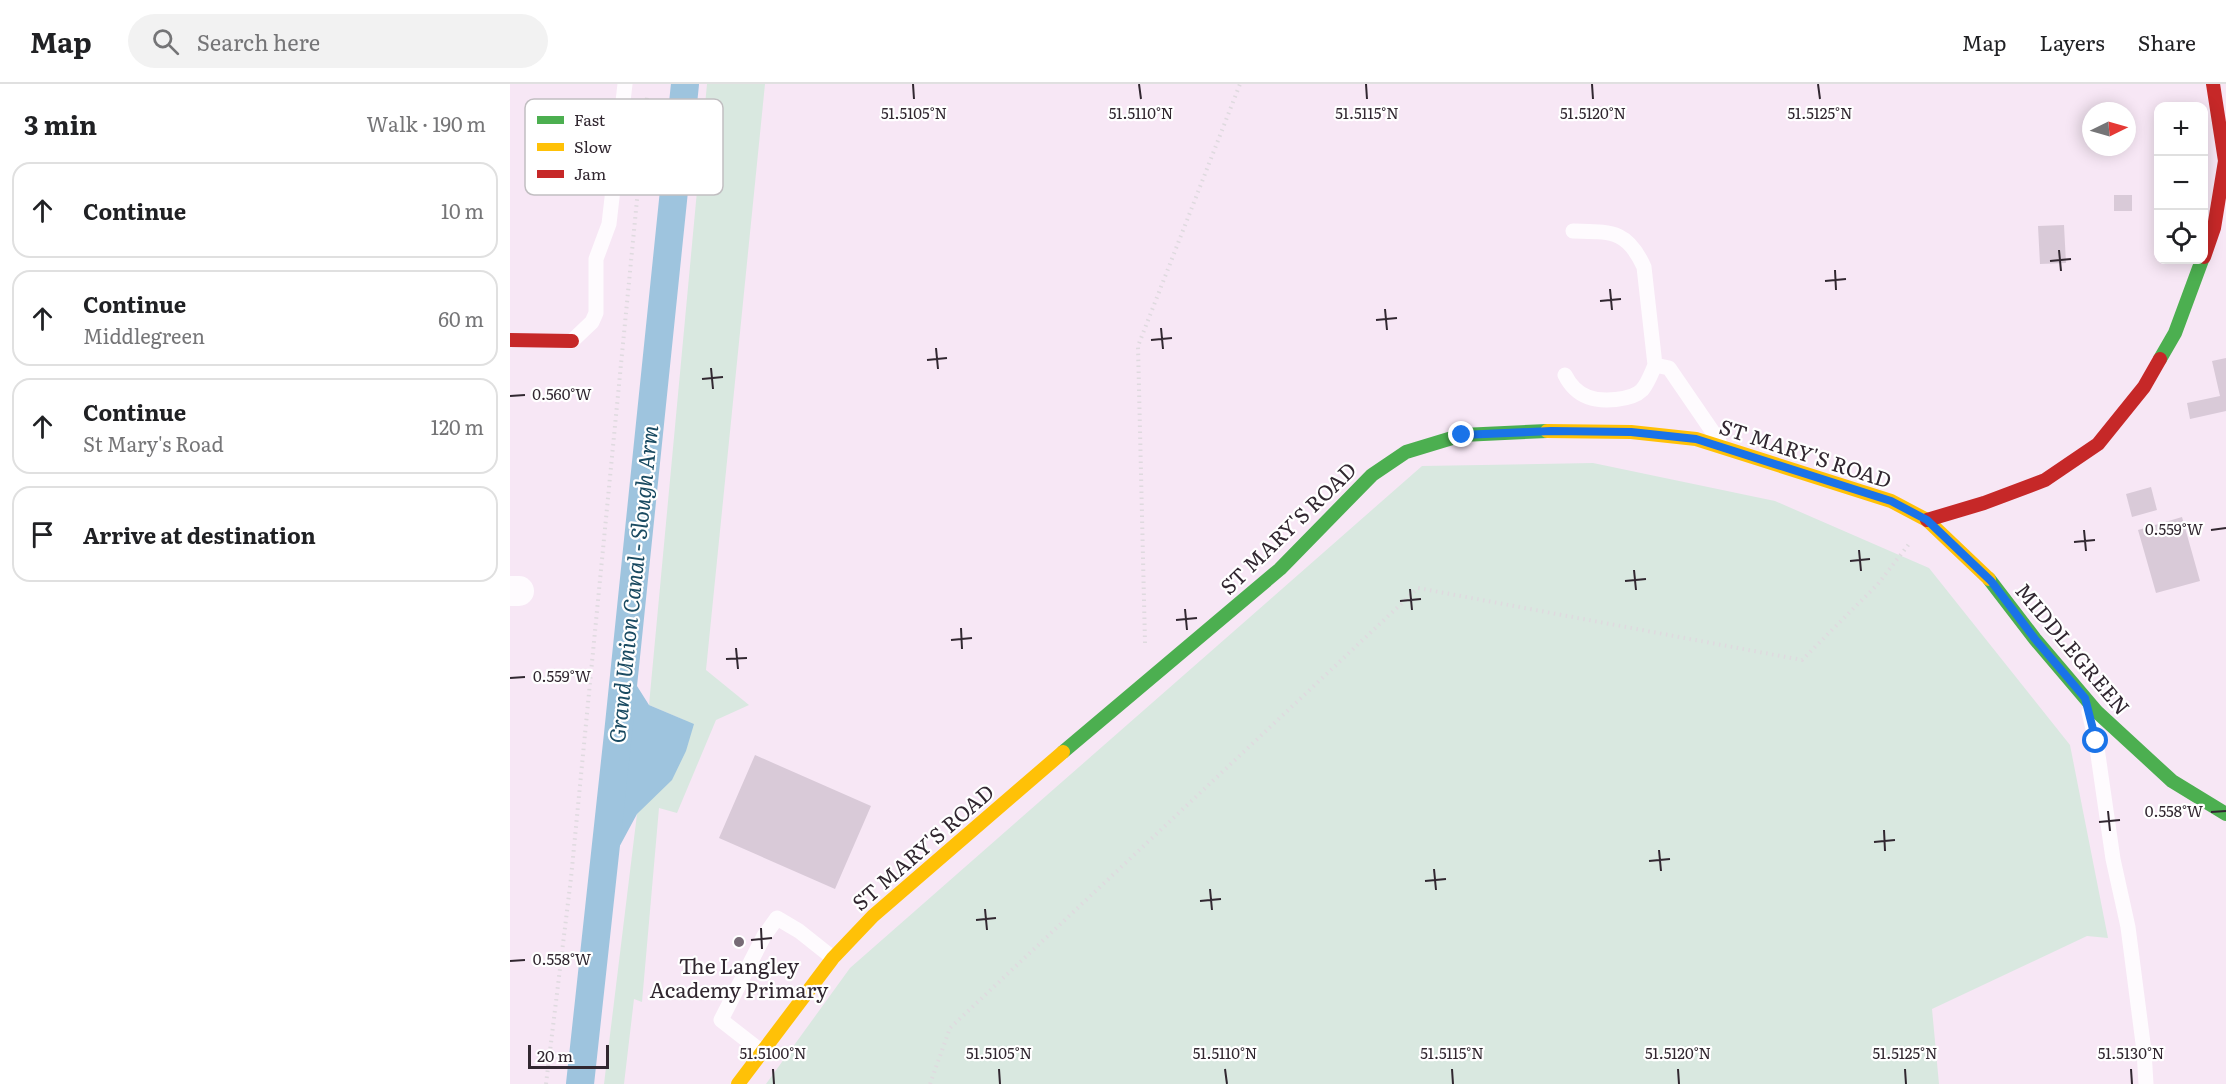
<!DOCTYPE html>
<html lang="en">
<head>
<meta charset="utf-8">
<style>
	:root { --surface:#fff; --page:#f2f2f2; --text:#202124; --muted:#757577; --line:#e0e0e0 }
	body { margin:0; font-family:Literata,serif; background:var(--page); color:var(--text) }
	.controls { position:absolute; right:18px; top:18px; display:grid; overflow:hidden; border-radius:12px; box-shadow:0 3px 15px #0003 }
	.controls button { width:54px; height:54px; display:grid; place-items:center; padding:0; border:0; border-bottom:2px solid var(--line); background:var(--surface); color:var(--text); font:30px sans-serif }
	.compass { position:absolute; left:1572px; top:18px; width:54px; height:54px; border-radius:50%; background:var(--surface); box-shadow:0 3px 15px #0003; rotate:85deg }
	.scale { position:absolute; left:18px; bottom:15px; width:81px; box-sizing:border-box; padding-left:6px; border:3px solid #312730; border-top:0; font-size:16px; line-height:21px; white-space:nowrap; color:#312730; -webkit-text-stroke:4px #fff; paint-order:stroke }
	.stop { position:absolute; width:18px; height:18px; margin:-14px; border:4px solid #1a73e8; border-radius:50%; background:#fff }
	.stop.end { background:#1a73e8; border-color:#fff; box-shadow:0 2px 6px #0008 }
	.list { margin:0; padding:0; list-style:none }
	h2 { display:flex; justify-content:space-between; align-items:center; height:78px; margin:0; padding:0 24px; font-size:26px }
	h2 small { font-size:20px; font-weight:400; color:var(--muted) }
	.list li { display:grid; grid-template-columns:39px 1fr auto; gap:18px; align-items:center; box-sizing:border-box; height:96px; margin:0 12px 12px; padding:0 12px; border:2px solid var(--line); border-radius:18px }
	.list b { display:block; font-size:22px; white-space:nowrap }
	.list p { margin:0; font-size:20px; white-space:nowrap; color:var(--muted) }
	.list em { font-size:20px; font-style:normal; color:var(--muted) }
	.icon { flex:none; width:33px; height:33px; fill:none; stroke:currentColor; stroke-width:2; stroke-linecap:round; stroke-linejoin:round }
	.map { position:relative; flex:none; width:1716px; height:1000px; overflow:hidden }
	header { display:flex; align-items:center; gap:36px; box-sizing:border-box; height:84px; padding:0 30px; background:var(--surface); border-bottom:2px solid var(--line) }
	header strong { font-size:28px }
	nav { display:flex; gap:33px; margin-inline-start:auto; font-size:21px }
	.search { width:420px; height:54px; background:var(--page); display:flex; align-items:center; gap:15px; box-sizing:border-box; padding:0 21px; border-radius:33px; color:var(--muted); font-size:22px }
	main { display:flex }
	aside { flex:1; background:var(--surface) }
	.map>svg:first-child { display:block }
</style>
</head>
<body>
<header>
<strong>Map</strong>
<div class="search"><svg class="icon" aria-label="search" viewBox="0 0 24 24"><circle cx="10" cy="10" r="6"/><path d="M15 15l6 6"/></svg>Search here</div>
<nav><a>Map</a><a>Layers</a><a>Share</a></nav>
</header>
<main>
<aside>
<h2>3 min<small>Walk · 190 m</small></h2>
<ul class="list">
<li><svg class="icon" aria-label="ahead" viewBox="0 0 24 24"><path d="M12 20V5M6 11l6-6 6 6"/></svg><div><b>Continue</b></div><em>10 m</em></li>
<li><svg class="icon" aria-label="ahead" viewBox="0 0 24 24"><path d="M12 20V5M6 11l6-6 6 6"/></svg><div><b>Continue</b><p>Middlegreen</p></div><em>60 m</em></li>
<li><svg class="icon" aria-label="ahead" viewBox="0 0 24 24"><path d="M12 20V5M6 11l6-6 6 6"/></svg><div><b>Continue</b><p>St Mary's Road</p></div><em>120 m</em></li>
<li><svg class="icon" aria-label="arrive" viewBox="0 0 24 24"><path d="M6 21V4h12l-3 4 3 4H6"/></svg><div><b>Arrive at destination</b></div></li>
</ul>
</aside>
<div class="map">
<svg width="1716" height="1000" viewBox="0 0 1716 1000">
	<rect width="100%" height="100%" fill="#f7e7f5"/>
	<!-- green -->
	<path fill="#d9e8e0" d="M 197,0 L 255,0 L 196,586 L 239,621 L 206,636 L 167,729 L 149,724 L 132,918 L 124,915 L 114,1000 L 94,1000 L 127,730 L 136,720 L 174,636 L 139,621 Z
		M 1083,379 L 1265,417 L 1419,484 L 1560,661 L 1598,854 L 1577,852 L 1422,925 L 1429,1000 L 256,1000 L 340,884 L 912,382 Z"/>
	<!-- water -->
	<path fill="#9ec4de" d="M 115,583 L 139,621 L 184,640 L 176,667 L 162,696 L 127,730 L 92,795 Z"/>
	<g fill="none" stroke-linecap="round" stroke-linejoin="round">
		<!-- canal -->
		<path stroke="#9ec4de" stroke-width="28" d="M 70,1000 L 108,650 L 175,0"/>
	</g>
	<!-- building -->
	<path fill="#d9cad8" d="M 1604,111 L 1622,111 L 1622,127 L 1604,127 Z
		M 1554,141 L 1556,179 L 1530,180 L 1528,142 Z
		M 1716,274 L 1716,327 L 1680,335 L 1677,319 L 1710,312 L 1702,277 Z
		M 1641,403 L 1647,426 L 1622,433 L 1616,410 Z
		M 1672,433 L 1690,497 L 1646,509 L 1628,446 Z
		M 245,671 L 361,722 L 325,805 L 209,754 Z"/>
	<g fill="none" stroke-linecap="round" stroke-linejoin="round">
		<!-- path -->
		<path stroke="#dfdadf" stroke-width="4" stroke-dasharray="1.5 4.5" stroke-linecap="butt" d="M 635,559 L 628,262 L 730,0
			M 36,1000 L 61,794 L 137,13
			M 420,1000 L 440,944 L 908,504 L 1292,576 L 1368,500 L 1399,460"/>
		<!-- lane -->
		<path stroke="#fefbfe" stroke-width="15" d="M 1063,147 C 1100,148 1117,145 1134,183 L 1145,281 L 1159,284 L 1209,357
			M 62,257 L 82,238 L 86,229 L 86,175 L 99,140 L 115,0
			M 1055,291 C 1060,301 1067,309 1078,313 C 1091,318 1121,317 1132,306 C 1138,299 1141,290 1145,281
			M 1579,628 L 1586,657 L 1603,775 L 1618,843 L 1634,967 L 1636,1000
			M 252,968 L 211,936 L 254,852 L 267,834 L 289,847 L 323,874"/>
		<!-- street -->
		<path stroke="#fefbfe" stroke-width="30" d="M 0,507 L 9,507"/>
		<!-- fast -->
		<path stroke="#4caf50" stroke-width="14" d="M 1650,275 L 1665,249 L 1692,176
			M 1479,495 L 1525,555 L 1587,628 L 1662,697 L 1716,730
			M 553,668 L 770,485 L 862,391 L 896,368 L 952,351 L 1037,347"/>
		<!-- slow -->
		<path stroke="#ffc107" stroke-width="14" d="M 1037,347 L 1121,348 L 1186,355 L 1381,417 L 1417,436 L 1479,495
			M 228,1000 L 323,874 L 363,832 L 553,668"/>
		<!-- jam -->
		<path stroke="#c62828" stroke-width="14" d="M 1694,173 L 1704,144 L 1715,77 L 1703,0
			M 0,256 L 62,257
			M 1417,436 L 1474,419 L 1535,396 L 1588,360 L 1634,303 L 1650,275"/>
	</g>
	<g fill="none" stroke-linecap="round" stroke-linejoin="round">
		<!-- route -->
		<path stroke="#1a73e8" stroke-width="8" d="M 952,351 L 1041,347 L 1121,348 L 1186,355 L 1381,417 L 1417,436 L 1481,497 L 1525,555 L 1575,614 L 1586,657"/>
	</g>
	<!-- ticks -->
	<path fill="none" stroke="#312730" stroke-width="2" d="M 403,0 L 404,15M 629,0 L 631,15M 856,0 L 857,15M 1082,0 L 1083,15M 1308,0 L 1310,15M 1549,166 L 1551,187M 1540,177 L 1561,175M 1325,186 L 1326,206M 1315,197 L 1336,195M 1100,205 L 1102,226M 1090,217 L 1111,215M 875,225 L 877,246M 866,236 L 887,234M 651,244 L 653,265M 641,256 L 662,254M 426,264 L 428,285M 417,276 L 437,274M 201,284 L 203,305M 192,295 L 213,293M 0,312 L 15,311M 1574,446 L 1576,467M 1701,446 L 1716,444M 1564,458 L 1585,456M 1349,466 L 1351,487M 1340,477 L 1360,475M 1124,486 L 1126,506M 1115,497 L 1136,495M 900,505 L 902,526M 890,517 L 911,515M 675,525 L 677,546M 666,536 L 687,534M 451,544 L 452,565M 441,556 L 462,554M 226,564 L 228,585M 216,575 L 237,574M 0,594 L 15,593M 1598,727 L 1600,747M 1701,728 L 1716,727M 1589,738 L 1610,736M 1374,746 L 1375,767M 1364,758 L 1385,756M 1149,766 L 1151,787M 1139,777 L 1160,775M 924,785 L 926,806M 915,797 L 936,795M 700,805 L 702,826M 690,817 L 711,815M 475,825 L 477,846M 466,836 L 486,834M 251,844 L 252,865M 241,856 L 262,854M 0,877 L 15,876M 263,985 L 264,1000M 489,985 L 490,1000M 715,985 L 717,1000M 942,985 L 943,1000M 1168,985 L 1169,1000M 1395,985 L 1396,1000M 1621,985 L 1622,1000"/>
	<!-- markers -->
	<circle fill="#766a75" stroke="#fff" stroke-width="2" cx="229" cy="858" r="6"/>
	<g text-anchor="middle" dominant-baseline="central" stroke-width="4.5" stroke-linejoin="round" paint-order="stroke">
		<!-- street labels -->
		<g font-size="21" fill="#312730" stroke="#fff">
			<text transform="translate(1296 368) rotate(18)">ST MARY'S ROAD</text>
			<text transform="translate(777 443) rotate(-44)">ST MARY'S ROAD</text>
			<text transform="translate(1564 564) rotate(50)">MIDDLEGREEN</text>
			<text transform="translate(412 762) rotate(-41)">ST MARY'S ROAD</text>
		</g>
		<!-- poi labels -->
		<g font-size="21" fill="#312730" stroke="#fff">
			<text x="229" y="880">The Langley<tspan x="229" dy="24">Academy Primary</tspan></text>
		</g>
		<!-- water labels -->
		<g font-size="22" font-style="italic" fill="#194a61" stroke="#fff">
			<text transform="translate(122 500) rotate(-84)">Grand Union Canal - Slough Arm</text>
		</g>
	</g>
	<!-- legend -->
	<rect x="15" y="15" width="198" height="96" rx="9" fill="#fff" stroke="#c1bec1" stroke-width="1.5"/>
	<rect x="27" y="32" width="27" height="8" fill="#4caf50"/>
	<rect x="27" y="59" width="27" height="8" fill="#ffc107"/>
	<rect x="27" y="86" width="27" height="8" fill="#c62828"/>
	<g font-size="16" fill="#312730">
		<text x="64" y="42">Fast</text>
		<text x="64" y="69">Slow</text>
		<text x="64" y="96">Jam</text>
	</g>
	<g font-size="15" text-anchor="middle" fill="#312730" stroke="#fff" stroke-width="4.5" stroke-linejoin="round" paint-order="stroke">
		<text x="404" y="35">51.5105°N</text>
		<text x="631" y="35">51.5110°N</text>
		<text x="857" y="35">51.5115°N</text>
		<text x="1083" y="35">51.5120°N</text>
		<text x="1310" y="35">51.5125°N</text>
		<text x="52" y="316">0.560°W</text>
		<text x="1664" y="451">0.559°W</text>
		<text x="52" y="598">0.559°W</text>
		<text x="1664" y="733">0.558°W</text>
		<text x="52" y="881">0.558°W</text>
		<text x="263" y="975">51.5100°N</text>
		<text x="489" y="975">51.5105°N</text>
		<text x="715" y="975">51.5110°N</text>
		<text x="942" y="975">51.5115°N</text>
		<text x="1168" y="975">51.5120°N</text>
		<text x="1395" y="975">51.5125°N</text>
		<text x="1621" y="975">51.5130°N</text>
	</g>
</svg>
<div class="controls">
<button>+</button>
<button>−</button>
<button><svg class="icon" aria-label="locate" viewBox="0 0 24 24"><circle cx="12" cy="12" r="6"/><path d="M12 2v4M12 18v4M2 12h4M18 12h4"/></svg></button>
</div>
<svg class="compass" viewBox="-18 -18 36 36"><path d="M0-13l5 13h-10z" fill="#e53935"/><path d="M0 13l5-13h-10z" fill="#757577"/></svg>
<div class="scale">20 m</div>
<div class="stop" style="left:1586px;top:657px"></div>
<div class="stop end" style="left:952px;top:351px"></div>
</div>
</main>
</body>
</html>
